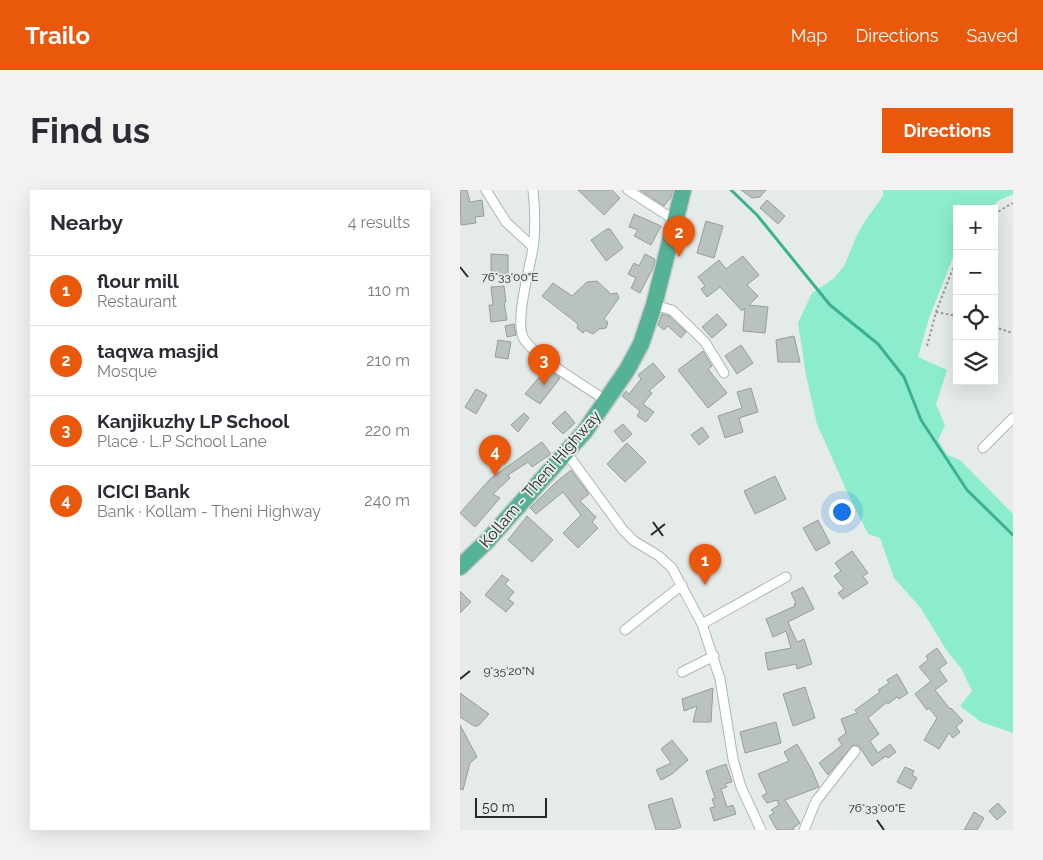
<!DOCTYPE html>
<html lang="en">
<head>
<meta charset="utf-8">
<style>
	:root { --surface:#fff; --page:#f2f2f3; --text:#2b2b33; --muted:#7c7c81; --line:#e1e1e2; --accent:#ea580c }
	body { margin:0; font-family:Raleway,sans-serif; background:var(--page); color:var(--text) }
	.controls { position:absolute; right:15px; top:15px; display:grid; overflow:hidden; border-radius:0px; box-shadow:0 5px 20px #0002 }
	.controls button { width:45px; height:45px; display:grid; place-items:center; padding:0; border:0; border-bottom:1px solid var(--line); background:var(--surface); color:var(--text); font:25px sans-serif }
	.scale { position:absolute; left:15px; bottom:12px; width:72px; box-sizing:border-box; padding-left:5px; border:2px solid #272928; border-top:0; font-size:14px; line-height:18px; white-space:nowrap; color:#272928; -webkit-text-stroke:4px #e4ebe9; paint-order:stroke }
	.you { position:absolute; left:381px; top:321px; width:18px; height:18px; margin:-12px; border:4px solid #fff; border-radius:50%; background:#1a73e8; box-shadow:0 0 0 8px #1a73e833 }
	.badge { display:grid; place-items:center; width:32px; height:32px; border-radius:50%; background:var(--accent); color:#fff; font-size:16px; font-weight:700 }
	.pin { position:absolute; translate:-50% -41px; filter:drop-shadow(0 1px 2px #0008) }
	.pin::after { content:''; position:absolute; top:26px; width:18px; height:15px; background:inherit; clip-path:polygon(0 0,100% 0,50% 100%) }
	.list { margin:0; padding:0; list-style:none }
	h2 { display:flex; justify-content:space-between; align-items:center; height:65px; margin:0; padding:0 20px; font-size:21px }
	h2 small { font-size:16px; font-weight:400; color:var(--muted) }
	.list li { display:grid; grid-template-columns:32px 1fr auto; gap:15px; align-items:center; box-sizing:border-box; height:70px; padding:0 20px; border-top:1px solid var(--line) }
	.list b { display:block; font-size:19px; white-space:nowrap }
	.list p { margin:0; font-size:16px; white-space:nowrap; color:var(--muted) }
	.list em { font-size:16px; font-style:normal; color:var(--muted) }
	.icon { flex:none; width:28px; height:28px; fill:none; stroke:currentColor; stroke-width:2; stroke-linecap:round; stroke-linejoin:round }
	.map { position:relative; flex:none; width:553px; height:640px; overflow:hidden; border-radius:0px }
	header { display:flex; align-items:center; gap:30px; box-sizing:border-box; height:70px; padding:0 25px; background:var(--accent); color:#fff }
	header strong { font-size:24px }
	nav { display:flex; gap:28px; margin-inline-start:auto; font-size:18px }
	.intro { display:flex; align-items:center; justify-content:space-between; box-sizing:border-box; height:120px; padding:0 30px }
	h1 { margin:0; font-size:35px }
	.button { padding:12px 22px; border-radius:0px; background:var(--accent); color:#fff; font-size:18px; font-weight:700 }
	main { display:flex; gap:30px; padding:0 30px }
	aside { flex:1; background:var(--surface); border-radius:0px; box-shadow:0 5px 20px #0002 }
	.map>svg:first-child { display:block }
</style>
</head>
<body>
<header>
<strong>Trailo</strong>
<nav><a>Map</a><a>Directions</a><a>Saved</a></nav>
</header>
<div class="intro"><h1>Find us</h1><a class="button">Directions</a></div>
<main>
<aside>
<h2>Nearby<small>4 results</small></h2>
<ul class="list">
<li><span class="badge">1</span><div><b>flour mill</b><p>Restaurant</p></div><em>110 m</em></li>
<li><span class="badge">2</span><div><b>taqwa masjid</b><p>Mosque</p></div><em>210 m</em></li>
<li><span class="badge">3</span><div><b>Kanjikuzhy LP School</b><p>Place · L.P School Lane</p></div><em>220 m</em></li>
<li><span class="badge">4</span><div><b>ICICI Bank</b><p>Bank · Kollam - Theni Highway</p></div><em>240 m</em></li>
</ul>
</aside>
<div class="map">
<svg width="553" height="640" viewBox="0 0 553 640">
	<rect width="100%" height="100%" fill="#e4ebe9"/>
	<!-- green -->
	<path fill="#8cecce" d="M 423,0 L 553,0 L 553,4 L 538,11 L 530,19 L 497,19 L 497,57 L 469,128 L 458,167 L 487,180 L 476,214 L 485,235 L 478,250 L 487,265 L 500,270 L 553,324 L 553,543 L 521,532 L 500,516 L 512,501 L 501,478 L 487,461 L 460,417 L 434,388 L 420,348 L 408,344 L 388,304 L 357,234 L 346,185 L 338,133 L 352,103 L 373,89 L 384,76 L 397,45 L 405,31 L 423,6 Z"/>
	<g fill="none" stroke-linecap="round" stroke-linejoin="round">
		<!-- stream -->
		<path stroke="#3bb192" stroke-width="3" d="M 271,0 L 297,25 L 370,115 L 418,154 L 444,187 L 461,230 L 507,300 L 553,345"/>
	</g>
	<!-- building -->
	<path fill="#bac2bf" stroke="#969d9a" d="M 0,0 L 7,0 L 10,12 L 22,10 L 24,26 L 15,27 L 16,33 L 1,35 Z
		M 118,0 L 152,0 L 160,8 L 144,25 Z
		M 180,0 L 213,0 L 211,7 L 204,16 Z
		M 281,0 L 306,0 L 300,7 L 292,8 Z
		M 307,10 L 325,26 L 318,34 L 300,18 Z
		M 174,24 L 201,36 L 191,55 L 174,46 L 178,40 L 169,37 Z
		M 246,31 L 263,36 L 254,68 L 237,63 Z
		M 147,39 L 150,39 L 163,58 L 146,71 L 131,50 Z
		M 31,64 L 48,65 L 48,84 L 31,83 Z
		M 185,64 L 195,69 L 193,78 L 180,103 L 171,98 L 176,88 L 168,84 L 174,73 L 179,76 Z
		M 283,66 L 299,85 L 287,95 L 298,106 L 289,115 L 308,117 L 305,143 L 283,141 L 285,118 L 282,121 L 260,97 L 247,107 L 241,99 L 245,96 L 238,87 L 259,70 L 266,79 Z
		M 137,91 L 151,104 L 157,103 L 159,108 L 144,129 L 148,132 L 146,138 L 139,139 L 133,144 L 125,140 L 123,143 L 117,138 L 118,134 L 82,106 L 93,93 L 112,106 L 127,92 Z
		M 44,96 L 46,112 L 44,112 L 47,130 L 31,132 L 29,115 L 33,115 L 31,97 Z
		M 202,124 L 209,126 L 226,142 L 221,148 L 208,136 L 204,140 L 198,135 Z
		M 257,124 L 267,135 L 252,148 L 242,137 Z
		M 54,134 L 56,145 L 47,147 L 45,136 Z
		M 334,146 L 340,172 L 318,172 L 316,150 Z
		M 38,150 L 51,152 L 48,169 L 35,167 Z
		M 281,155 L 293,173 L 277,184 L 265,166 Z
		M 243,161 L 252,176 L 248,179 L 267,203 L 248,218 L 218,180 Z
		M 193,173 L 205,187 L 189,201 L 192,203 L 183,214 L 194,222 L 186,232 L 177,226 L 180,221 L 162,206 L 166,201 L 169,204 L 181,189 L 178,185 Z
		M 82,175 L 100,188 L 80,214 L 65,204 L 81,185 L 77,183 Z
		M 291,198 L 298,222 L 279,228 L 283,242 L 265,248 L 258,226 L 282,218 L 277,202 Z
		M 16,199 L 27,205 L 16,224 L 5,217 Z
		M 105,221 L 115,233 L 103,244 L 92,233 Z
		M 64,223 L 69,228 L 58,242 L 51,235 Z
		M 163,234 L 172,244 L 163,252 L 154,241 Z
		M 242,237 L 249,247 L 239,255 L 231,245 Z
		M 82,252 L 91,264 L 72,277 L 68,272 L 48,285 L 50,288 L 33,304 L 40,308 L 15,337 L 0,323 L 30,289 Z
		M 167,253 L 186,272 L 165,292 L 147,274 Z
		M 111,280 L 129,304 L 120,311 L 136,327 L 132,332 L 138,338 L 118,358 L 103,343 L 121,325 L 103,302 L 76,324 L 70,318 L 95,293 Z
		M 315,286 L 326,309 L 295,324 L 284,301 Z
		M 67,326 L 93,350 L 72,372 L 48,350 Z
		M 358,330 L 370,353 L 356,361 L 343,338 Z
		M 392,361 L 408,383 L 403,386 L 408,393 L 383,409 L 378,403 L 384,399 L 374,386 L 381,381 L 375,373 Z
		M 42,385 L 49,390 L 45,394 L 54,402 L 48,409 L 54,413 L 46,422 L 25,405 Z
		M 343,397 L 354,419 L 328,432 L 337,452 L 344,449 L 352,474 L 337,479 L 336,474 L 308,480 L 305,463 L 331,458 L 326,441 L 313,447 L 306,429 L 335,416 L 334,414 L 336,413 L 331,403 Z
		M 0,401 L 11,412 L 0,423 Z
		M 477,458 L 487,473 L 479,479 L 487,491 L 475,500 L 490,519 L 491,518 L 503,531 L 496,537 L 500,542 L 493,548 L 489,543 L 479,559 L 464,550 L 477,528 L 469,518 L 467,520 L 455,504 L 471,491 L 459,477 L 468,470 L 466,466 Z
		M 437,484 L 448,503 L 439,509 L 437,507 L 428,514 L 427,512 L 408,528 L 419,544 L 410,551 L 418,563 L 430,554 L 436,562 L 428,568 L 426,566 L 412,576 L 399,556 L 393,555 L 368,585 L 359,573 L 382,555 L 378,549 L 386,543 L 381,529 L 397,523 L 395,520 L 420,502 L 418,500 L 429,493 L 427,490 Z
		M 345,497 L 355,528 L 333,536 L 323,504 Z
		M 253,498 L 251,532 L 233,532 L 237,516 L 224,521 L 222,509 Z
		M 0,503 L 29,524 L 18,536 L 14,536 L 0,527 Z
		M 316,532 L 321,553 L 285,563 L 280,542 Z
		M 0,535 L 17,567 L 10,573 L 3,600 L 0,599 Z
		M 212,550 L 228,570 L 212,584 L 201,590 L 196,580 L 211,573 L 201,559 Z
		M 337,554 L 352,580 L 359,597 L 325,610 L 340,633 L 333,638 L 334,640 L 317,640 L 309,626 L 314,623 L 311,620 L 319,615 L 317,610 L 307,613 L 302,606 L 307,603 L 298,584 L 329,571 L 324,562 Z
		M 266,574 L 272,592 L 265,594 L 267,597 L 261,599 L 267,617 L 273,615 L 276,624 L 254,631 L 250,618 L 255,617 L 252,609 L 255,608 L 246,581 Z
		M 445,577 L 454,581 L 452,585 L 457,588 L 451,599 L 437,592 Z
		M 212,608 L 221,637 L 212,640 L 196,640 L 188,615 Z
		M 538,613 L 546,622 L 537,630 L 529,621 Z
		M 514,622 L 524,628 L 517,640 L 504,640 Z"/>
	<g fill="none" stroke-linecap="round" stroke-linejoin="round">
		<!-- street casing -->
		<g stroke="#aeb6b3" stroke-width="11">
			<path id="street" d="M 26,0 L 46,32 L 73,57
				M 73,0 C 75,20 76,38 73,58 C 70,77 54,133 64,149 C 75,167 126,197 147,211
				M 168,0 L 216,31
				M 194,115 L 212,120 L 245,152 L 264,183
				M 523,258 L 553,228
				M 106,262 L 163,340 L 174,351 L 199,366 L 212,378 L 242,434 L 260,489 L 273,569 L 281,597 L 301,640
				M 242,434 L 326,387
				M 165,440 L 222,395
				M 222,482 L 254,466
				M 344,640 L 356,611 L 395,561"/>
		</g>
		<!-- highway casing -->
		<g stroke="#c7c7c7" stroke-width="19">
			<path id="highway" d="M 0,377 L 28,350 L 125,241 L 167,180 L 181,154 L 194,115 L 223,0"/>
		</g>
		<!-- path -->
		<path stroke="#959a98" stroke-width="2" stroke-dasharray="2.5 2.5" stroke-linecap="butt" d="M 534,24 L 553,13
			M 476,122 L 497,126
			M 534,137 L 553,143
			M 467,156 L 476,122 L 497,68"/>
		<!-- street -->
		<use href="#street" stroke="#fff" stroke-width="9"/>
		<!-- highway -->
		<use href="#highway" stroke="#56b297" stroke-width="16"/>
	</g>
	<!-- ticks -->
	<path fill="none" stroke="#272928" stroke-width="2" d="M 0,77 L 8,87M 193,332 L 203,346M 191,345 L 205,334M 0,489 L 10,481M 417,630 L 424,640"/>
	<g text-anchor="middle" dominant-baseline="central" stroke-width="4" stroke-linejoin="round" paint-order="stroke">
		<!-- street labels -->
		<g font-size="16" fill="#272928" stroke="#e4ebe9">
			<text transform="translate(80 289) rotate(-49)">Kollam - Theni Highway</text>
		</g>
	</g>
	<g font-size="12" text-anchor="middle" fill="#272928" stroke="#e4ebe9" stroke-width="4" stroke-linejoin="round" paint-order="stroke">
		<text x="50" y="91">76°33'00"E</text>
		<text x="49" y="485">9°35'20"N</text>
		<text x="417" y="622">76°33'00"E</text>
	</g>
</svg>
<div class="controls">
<button>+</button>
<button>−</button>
<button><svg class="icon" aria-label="locate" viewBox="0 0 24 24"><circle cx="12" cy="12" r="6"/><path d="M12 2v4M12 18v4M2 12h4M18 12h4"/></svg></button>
<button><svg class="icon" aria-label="layers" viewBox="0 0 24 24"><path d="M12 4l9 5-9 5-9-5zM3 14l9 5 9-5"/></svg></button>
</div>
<div class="scale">50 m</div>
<div class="you"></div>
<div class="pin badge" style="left:245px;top:395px">1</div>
<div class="pin badge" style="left:219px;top:67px">2</div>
<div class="pin badge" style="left:84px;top:195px">3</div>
<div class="pin badge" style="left:35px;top:286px">4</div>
</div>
</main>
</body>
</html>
